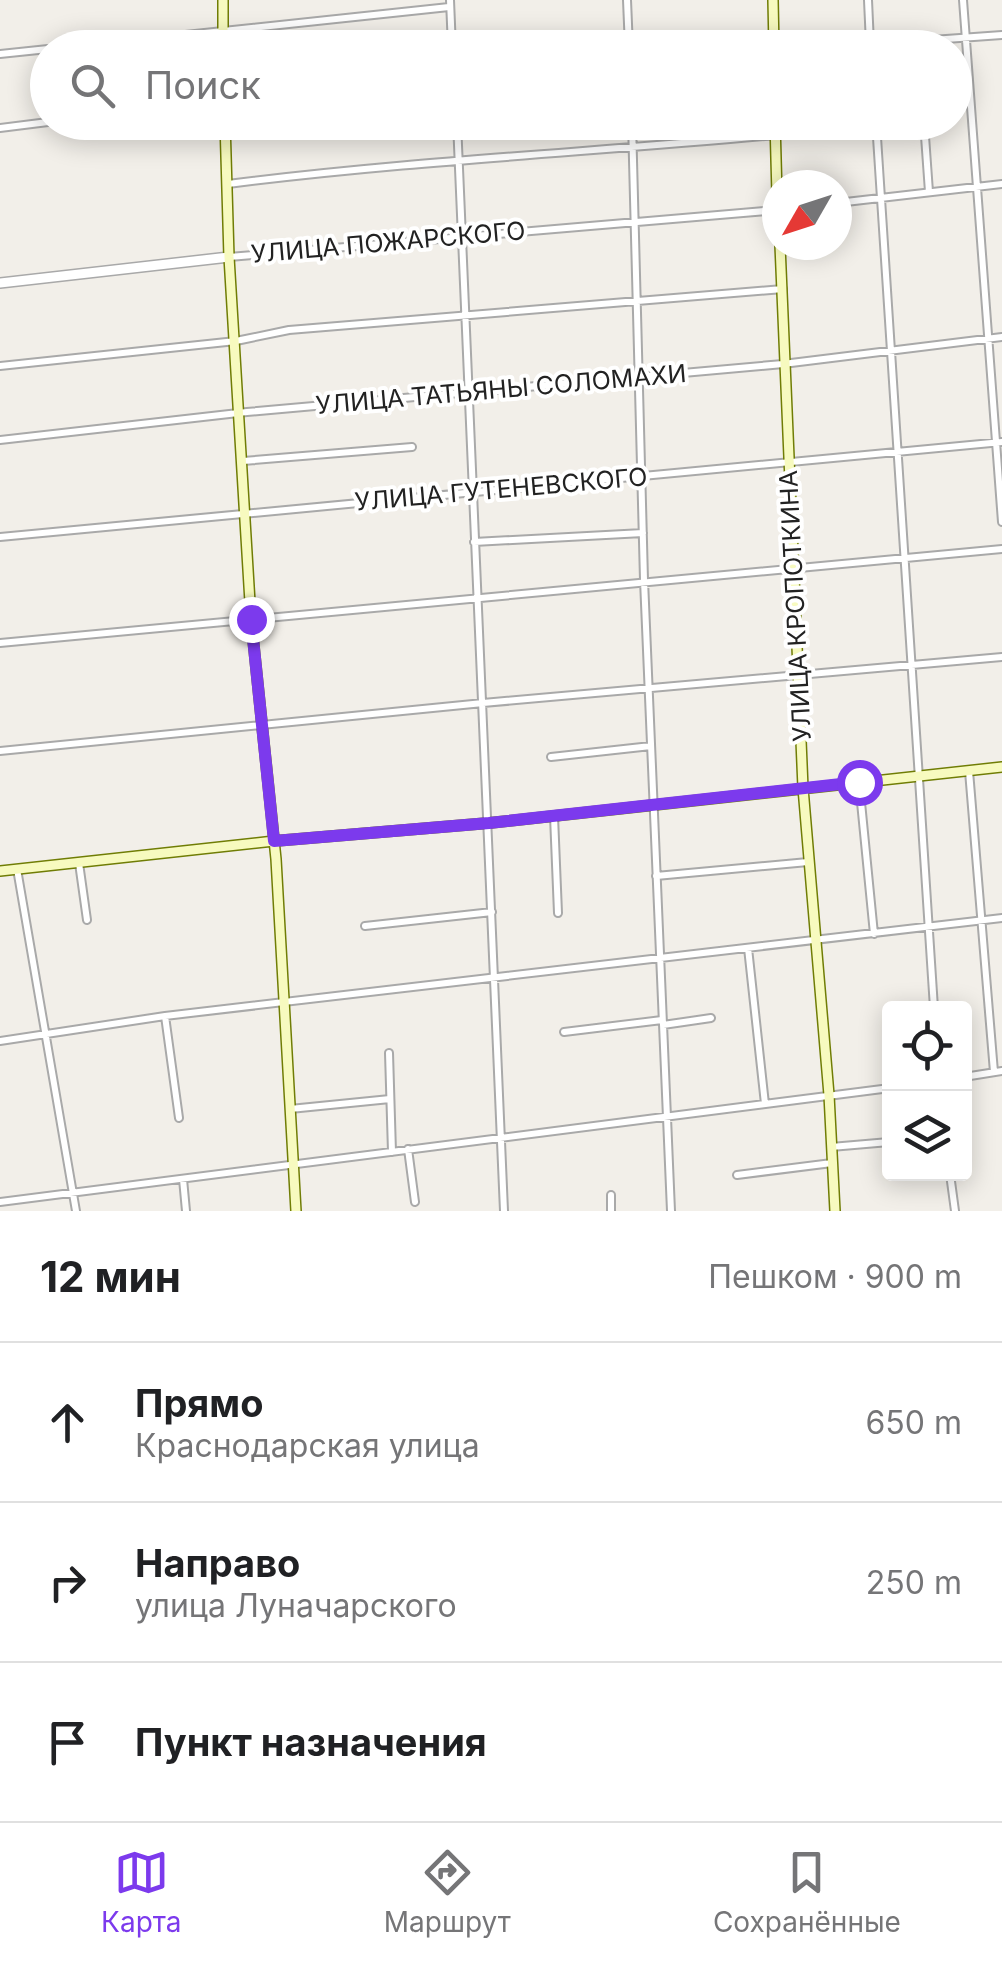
<!DOCTYPE html>
<html lang="ru">
<head>
<meta charset="utf-8">
<style>
	:root { --surface:#fff; --page:#f2f2f2; --text:#202124; --muted:#757577; --line:#e0e0e0; --accent:#7c3aed }
	body { margin:0; font-family:Inter,sans-serif; background:var(--page); color:var(--text) }
	.controls { position:absolute; right:30px; bottom:30px; display:grid; overflow:hidden; border-radius:10px; box-shadow:0 5px 25px #0003 }
	.controls button { width:90px; height:90px; display:grid; place-items:center; padding:0; border:0; border-bottom:2px solid var(--line); background:var(--surface); color:var(--text); font:50px sans-serif }
	.compass { position:absolute; left:762px; top:170px; width:90px; height:90px; border-radius:50%; background:var(--surface); box-shadow:0 5px 25px #0003; rotate:231deg }
	.stop { position:absolute; width:30px; height:30px; margin:-22px; border:8px solid #7c3aed; border-radius:50%; background:#fff }
	.stop.end { background:#7c3aed; border-color:#fff; box-shadow:0 2px 10px #0008 }
	.list { margin:0; padding:0; list-style:none }
	h2 { display:flex; justify-content:space-between; align-items:center; height:130px; margin:0; padding:0 40px; font-size:42px }
	h2 small { font-size:32px; font-weight:400; color:var(--muted) }
	.list li { display:grid; grid-template-columns:65px 1fr auto; gap:30px; align-items:center; box-sizing:border-box; height:160px; padding:0 40px; border-top:2px solid var(--line) }
	.list b { display:block; font-size:38px; white-space:nowrap }
	.list p { margin:0; font-size:32px; white-space:nowrap; color:var(--muted) }
	.list em { font-size:32px; font-style:normal; color:var(--muted) }
	.icon { flex:none; width:55px; height:55px; fill:none; stroke:currentColor; stroke-width:2; stroke-linecap:round; stroke-linejoin:round }
	.map { position:relative; flex:none; width:1002px; height:1211px; overflow:hidden }
	.search { position:absolute; background:var(--surface); box-shadow:0 5px 25px #0003; left:30px; right:30px; top:30px; height:110px; display:flex; align-items:center; gap:25px; box-sizing:border-box; padding:0 35px; border-radius:55px; color:var(--muted); font-size:38px }
	.sheet { height:610px; background:var(--surface) }
	nav { display:flex; justify-content:space-around; align-items:center; box-sizing:border-box; height:140px; border-top:2px solid var(--line); background:var(--surface); font-size:28px; color:var(--muted) }
	nav a { display:grid; justify-items:center; gap:5px }
	nav .on { color:var(--accent) }
	.map>svg:first-child { display:block }
</style>
</head>
<body>
<div class="map">
<svg width="1002" height="1211" viewBox="0 0 1002 1211">
	<rect width="100%" height="100%" fill="#f2efe9"/>
	<g fill="none" stroke-linecap="round" stroke-linejoin="round">
		<!-- minor casing -->
		<g stroke="#a9a9a9" stroke-width="10">
			<path id="minor" d="M 450,0 L 452,48
				M 627,0 L 629,48
				M 868,0 L 870,44
				M 963,0 L 1002,522
				M 62,48 L 449,7
				M 820,48 L 1002,35
				M 0,54 L 48,49
				M 457,122 L 504,1211
				M 632,122 L 644,580 L 671,1211
				M 876,122 L 934,1008
				M 924,122 L 929,192
				M 0,128 L 48,122
				M 228,184 C 410,161 593,152 776,135
				M 837,203 L 1002,184
				M 229,257 L 777,210
				M 0,366 L 236,341 L 289,330 L 783,289
				M 0,440 L 247,412 L 783,364 L 1002,337
				M 243,461 L 412,447
				M 0,537 L 1002,442
				M 474,542 L 643,533
				M 0,643 L 1002,549
				M 0,751 L 483,703 L 1002,657
				M 551,757 L 651,746
				M 969,771 L 994,1072
				M 859,782 L 874,934
				M 554,816 L 558,913
				M 79,863 L 87,920
				M 17,869 L 76,1211
				M 656,876 L 808,862
				M 365,926 L 492,912
				M 748,948 L 765,1104
				M 165,1016 L 179,1118
				M 663,1025 L 711,1018
				M 564,1032 L 662,1020
				M 0,1041 L 165,1016 L 1002,918
				M 389,1053 L 392,1152
				M 964,1077 L 1002,1071
				M 290,1109 L 390,1099
				M 831,1147 L 889,1142
				M 408,1149 L 415,1202
				M 950,1174 L 955,1211
				M 737,1175 L 832,1163
				M 183,1179 L 186,1211
				M 611,1195 L 611,1211
				M 0,1202 L 890,1088"/>
		</g>
		<!-- tertiary casing -->
		<g stroke="#a9a9a9" stroke-width="12">
			<path id="tertiary" d="M 0,283 L 229,257"/>
		</g>
		<!-- secondary casing -->
		<g stroke="#707d05" stroke-width="12">
			<path id="secondary" d="M 223,0 L 223,48
				M 773,0 L 774,48
				M 225,122 L 229,257 L 251,619 L 276,859 L 296,1211
				M 775,122 L 777,195
				M 780,245 L 803,788 L 829,1095 L 835,1211
				M 0,871 L 274,841 L 489,823 L 1002,767"/>
		</g>
		<!-- minor -->
		<use href="#minor" stroke="#fff" stroke-width="6"/>
		<!-- tertiary -->
		<use href="#tertiary" stroke="#fff" stroke-width="9"/>
		<!-- secondary -->
		<use href="#secondary" stroke="#f7fabf" stroke-width="9"/>
	</g>
	<g fill="none" stroke-linecap="round" stroke-linejoin="round">
		<!-- route -->
		<path stroke="#7c3aed" stroke-width="12" d="M 251,619 L 274,841 L 489,823 L 859,782"/>
	</g>
	<g text-anchor="middle" dominant-baseline="central" stroke-width="8" stroke-linejoin="round" paint-order="stroke">
		<!-- street labels -->
		<g font-size="25" fill="#222" stroke="#fff">
			<text transform="translate(388 242) rotate(-5)">УЛИЦА ПОЖАРСКОГО</text>
			<text transform="translate(501 389) rotate(-5)">УЛИЦА ТАТЬЯНЫ СОЛОМАХИ</text>
			<text transform="translate(501 489) rotate(-5)">УЛИЦА ГУТЕНЕВСКОГО</text>
			<text transform="translate(795 606) rotate(-93)">УЛИЦА КРОПОТКИНА</text>
		</g>
	</g>
</svg>
<div class="controls">
<button><svg class="icon" aria-label="locate" viewBox="0 0 24 24"><circle cx="12" cy="12" r="6"/><path d="M12 2v4M12 18v4M2 12h4M18 12h4"/></svg></button>
<button><svg class="icon" aria-label="layers" viewBox="0 0 24 24"><path d="M12 4l9 5-9 5-9-5zM3 14l9 5 9-5"/></svg></button>
</div>
<svg class="compass" viewBox="-18 -18 36 36"><path d="M0-13l5 13h-10z" fill="#e53935"/><path d="M0 13l5-13h-10z" fill="#757577"/></svg>
<div class="stop" style="left:859px;top:782px"></div>
<div class="stop end" style="left:251px;top:619px"></div>
<div class="search"><svg class="icon" aria-label="search" viewBox="0 0 24 24"><circle cx="10" cy="10" r="6"/><path d="M15 15l6 6"/></svg>Поиск</div>
</div>
<section class="sheet">
<h2>12 мин<small>Пешком · 900 m</small></h2>
<ul class="list">
<li><svg class="icon" aria-label="ahead" viewBox="0 0 24 24"><path d="M12 20V5M6 11l6-6 6 6"/></svg><div><b>Прямо</b><p>Краснодарская улица</p></div><em>650 m</em></li>
<li><svg class="icon" aria-label="right" viewBox="0 0 24 24"><path d="M7 20v-9h11M14 6l5 5-5 5"/></svg><div><b>Направо</b><p>улица Луначарского</p></div><em>250 m</em></li>
<li><svg class="icon" aria-label="arrive" viewBox="0 0 24 24"><path d="M6 21V4h12l-3 4 3 4H6"/></svg><div><b>Пункт назначения</b></div></li>
</ul>
</section>
<nav>
<a class="on"><svg class="icon" aria-label="map" viewBox="0 0 24 24"><path d="M3 6l6-2 6 2 6-2v14l-6 2-6-2-6 2zM9 4v14M15 6v14"/></svg>Карта</a>
<a><svg class="icon" aria-label="directions" viewBox="0 0 24 24"><path d="M12 3l9 9-9 9-9-9zM9 14v-3h6M13 9l2 2-2 2"/></svg>Маршрут</a>
<a><svg class="icon" aria-label="saved" viewBox="0 0 24 24"><path d="M7 4h10v16l-5-4-5 4z"/></svg>Сохранённые</a>
</nav>
</body>
</html>
